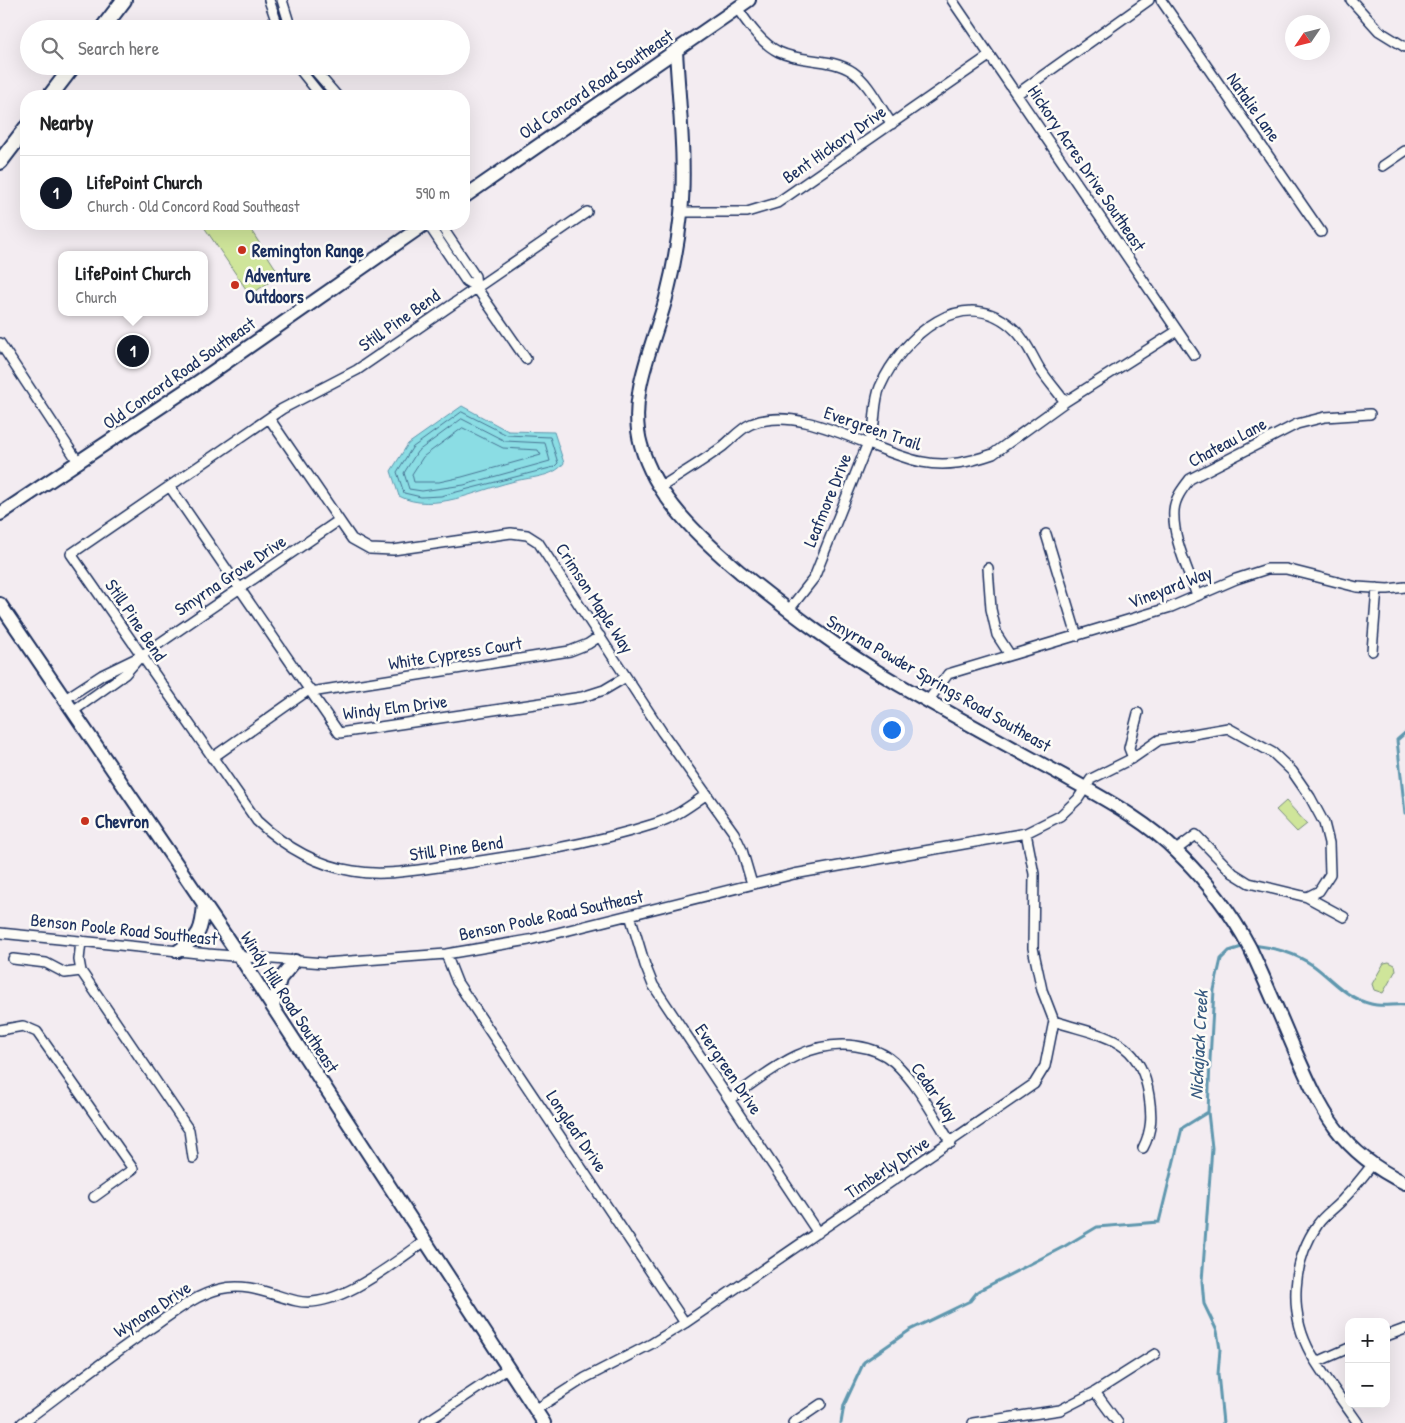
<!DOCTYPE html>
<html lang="en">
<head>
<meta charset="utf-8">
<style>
	:root { --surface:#fff; --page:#f6f6f6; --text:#202124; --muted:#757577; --line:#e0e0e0; --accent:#111827 }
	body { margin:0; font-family:"Patrick Hand",sans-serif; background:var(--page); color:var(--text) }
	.controls { position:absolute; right:15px; bottom:15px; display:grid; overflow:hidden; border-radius:10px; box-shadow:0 5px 20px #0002 }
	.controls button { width:45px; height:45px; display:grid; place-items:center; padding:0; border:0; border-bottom:1px solid var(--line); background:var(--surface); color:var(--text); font:25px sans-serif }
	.compass { position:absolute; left:1285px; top:15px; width:45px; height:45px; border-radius:50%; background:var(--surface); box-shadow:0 5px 20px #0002; rotate:235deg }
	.you { position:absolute; left:891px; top:729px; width:18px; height:18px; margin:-12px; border:4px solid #fff; border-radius:50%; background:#1a73e8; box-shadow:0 0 0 8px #1a73e833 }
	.badge { display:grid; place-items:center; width:32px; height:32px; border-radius:50%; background:var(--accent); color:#fff; font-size:16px; font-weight:700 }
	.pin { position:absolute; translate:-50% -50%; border:2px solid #fff; box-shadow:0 1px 5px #0006 }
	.popup { position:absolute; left:58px; top:251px; width:150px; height:65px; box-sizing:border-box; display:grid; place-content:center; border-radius:10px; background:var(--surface); filter:drop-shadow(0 1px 4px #0005); font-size:16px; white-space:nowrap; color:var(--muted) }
	.popup b { font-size:19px; color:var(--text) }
	.popup::after { content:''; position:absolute; left:50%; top:100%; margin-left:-10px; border:10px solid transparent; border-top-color:var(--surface) }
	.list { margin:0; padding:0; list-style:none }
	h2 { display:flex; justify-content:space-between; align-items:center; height:65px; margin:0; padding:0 20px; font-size:21px }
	h2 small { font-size:16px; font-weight:400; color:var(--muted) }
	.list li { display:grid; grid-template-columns:32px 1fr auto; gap:15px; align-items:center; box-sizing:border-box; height:75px; padding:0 20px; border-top:1px solid var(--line) }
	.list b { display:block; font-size:19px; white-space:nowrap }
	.list p { margin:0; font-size:16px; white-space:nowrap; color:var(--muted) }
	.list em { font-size:16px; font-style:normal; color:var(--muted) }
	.icon { flex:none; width:28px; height:28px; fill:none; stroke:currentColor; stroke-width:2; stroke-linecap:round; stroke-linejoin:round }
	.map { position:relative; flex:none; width:1405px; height:1423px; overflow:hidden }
	.search { position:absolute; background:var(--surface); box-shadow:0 5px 20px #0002; left:20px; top:20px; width:450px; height:55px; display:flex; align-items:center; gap:12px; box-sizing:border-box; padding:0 18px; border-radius:28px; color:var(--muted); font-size:19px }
	.panel { position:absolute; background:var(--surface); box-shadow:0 5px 20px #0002; left:20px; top:90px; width:450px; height:140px; border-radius:20px }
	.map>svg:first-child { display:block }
</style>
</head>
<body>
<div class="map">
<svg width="1405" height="1423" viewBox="0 0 1405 1423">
	<rect width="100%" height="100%" fill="#f3ecf1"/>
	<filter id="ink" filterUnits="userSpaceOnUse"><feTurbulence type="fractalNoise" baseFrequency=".02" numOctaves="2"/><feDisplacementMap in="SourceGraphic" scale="10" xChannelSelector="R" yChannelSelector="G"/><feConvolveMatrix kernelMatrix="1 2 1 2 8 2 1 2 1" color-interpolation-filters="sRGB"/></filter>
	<g filter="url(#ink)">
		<!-- green -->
		<path fill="#cfe59a" stroke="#758a7c" d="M 202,224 L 247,224 L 280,275 L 250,295 Z
			M 1286,801 L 1307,824 L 1297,832 L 1276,810 Z
			M 1389,962 L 1395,965 L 1396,970 L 1383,993 L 1374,990 L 1372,984 L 1384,963 Z"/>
		<!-- water -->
		<path fill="#8bdde4" stroke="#5e97ae" d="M 462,406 L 508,431 L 554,432 L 564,463 C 553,478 528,477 511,482 C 478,490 433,514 399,496 L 391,471 L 408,444 Z"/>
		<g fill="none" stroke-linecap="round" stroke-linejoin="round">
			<!-- shore -->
			<path stroke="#487594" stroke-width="1" d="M 462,412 L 507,435 L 550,437 L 558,463 L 554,467 L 441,496 L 421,497 L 404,493 L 397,472 L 412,448 Z
				M 462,419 L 505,441 L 545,443 L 550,461 L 464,485 L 422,491 L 409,489 L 404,473 L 417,452 Z
				M 463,428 L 503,448 L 538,450 L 541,455 L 462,477 L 439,482 L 414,482 L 412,474 L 423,457 Z"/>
			<!-- stream -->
			<path stroke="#5e97ae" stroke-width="3" d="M 1405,733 L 1397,740 L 1405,813
				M 1253,945 C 1276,948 1295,953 1314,966 C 1333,980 1346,998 1371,1004 C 1381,1007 1394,1004 1405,1005
				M 841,1423 L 844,1405 L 864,1362 L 910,1330 L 970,1301 L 978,1291 L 1065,1246 L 1097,1227 L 1159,1222 L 1182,1128 L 1208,1112
				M 1223,1423 L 1218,1374 L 1220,1349 L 1217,1331 L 1204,1304 L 1202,1281 L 1212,1148 L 1208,1112 L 1210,1060 L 1214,990 L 1221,959 L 1229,951 L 1245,946"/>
			<!-- street casing -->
			<g stroke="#1b2f5e" stroke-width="12">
				<path id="street" d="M 269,0 L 279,29
					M 282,0 L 291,29
					M 952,0 L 1194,355
					M 1161,0 L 1321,232
					M 1351,0 L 1379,31 L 1405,47
					M 737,8 C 748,24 762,44 779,52 C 802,63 831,57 853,72 C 870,84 880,108 892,124
					M 297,66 L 321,96
					M 311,66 L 337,96
					M 1017,94 L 1149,0
					M 1383,166 L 1405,151
					M 587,212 L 357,370 L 282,409 L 71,554 L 257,821 C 284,846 315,865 353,871 C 386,877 420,869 454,865 C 521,855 589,845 654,824 C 674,818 690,806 707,794
					M 681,212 L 747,212 L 777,203 L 989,56
					M 428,224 L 466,281 L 476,287
					M 440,224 L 475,276 L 476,287 L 526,359
					M 0,343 L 79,463
					M 269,418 L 352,539 L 370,549 L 393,550 L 511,533 L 527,535 L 538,542 L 662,732 L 734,833 L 742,850 L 752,884
					M 170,487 L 339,733 L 582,697 L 604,690 L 626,677
					M 661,487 C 681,474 703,461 722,447 C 731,440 741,428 751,424 C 802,403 871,452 922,462 C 947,467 970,462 993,454 L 1065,402 L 1177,331
					M 1046,534 L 1077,636
					M 988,568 L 991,609 L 997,635 L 1010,655
					M 1197,596 C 1188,569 1172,538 1174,510 C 1175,498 1183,488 1190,479 L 1297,424 L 1325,417 L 1370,414
					M 788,611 L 814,578 L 867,445 C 878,428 872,406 880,387 C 902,337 965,280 1016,331 C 1027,342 1032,356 1040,369 C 1048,381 1057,391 1065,402
					M 1372,651 L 1377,588
					M 311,692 L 570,651 L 588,644 L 600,636
					M 65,699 L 102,675 L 141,656 L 338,521
					M 928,701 L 948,674 L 1171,607 L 1236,579 L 1267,569 L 1286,569 L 1357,587 L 1388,589 L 1405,587
					M 73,711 L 125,674 L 139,658
					M 212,758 L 310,689
					M 1133,758 L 1129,748 L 1138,713
					M 1307,897 L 1344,917
					M 630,915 L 645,965 L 653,985 L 818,1233
					M 0,933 L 208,954 L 324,963 L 446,954 L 529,940 L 794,874 L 1026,833 L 1060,816 L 1078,799 L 1091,779 L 1133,758 L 1159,740 L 1228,728 L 1273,753 L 1292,771 L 1310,797 L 1324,823 L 1329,843 L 1330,874 L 1319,891 L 1307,897 L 1249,883 L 1233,873 L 1196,835 L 1176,850
					M 81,941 L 79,960 L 81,971 L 189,1130 L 193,1158
					M 446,954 L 457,982 L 685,1323
					M 13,959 L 46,963 L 65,973 L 81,971
					M 1054,1021 C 1102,1037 1140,1036 1149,1096 C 1152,1115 1152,1131 1143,1148
					M 0,1030 L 23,1026 L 37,1032 L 133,1169 L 94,1197
					M 730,1099 C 769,1072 805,1039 856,1046 C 870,1048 883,1052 894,1062 C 918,1084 934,1116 951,1143
					M 1386,1336 L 1405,1329
					M 1317,1362 L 1349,1348
					M 1095,1392 L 1118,1423
					M 535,1410 L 585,1378 L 651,1344 L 685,1323 L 1034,1084 L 1045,1066 L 1054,1021 L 1042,990 L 1033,948 L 1034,874 L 1026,833
					M 22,1423 C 67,1390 110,1355 157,1324 C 177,1310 196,1295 220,1289 C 248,1282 271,1295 297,1301 C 336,1310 394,1263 425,1241
					M 425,1423 L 508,1368
					M 793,1423 L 821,1404
					M 973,1423 L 1060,1410 L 1095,1392 L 1155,1354
					M 1358,1423 C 1342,1400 1325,1378 1311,1354 C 1288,1313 1292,1261 1318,1224 C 1325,1214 1337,1207 1345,1197 C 1355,1187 1363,1176 1372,1165"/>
			</g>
			<!-- secondary casing -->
			<g stroke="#1b2f5e" stroke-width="16">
				<path id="secondary" d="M 676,51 C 679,105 686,161 681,214 C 678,242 673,271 666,298 C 654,344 627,396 641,445 C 655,497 700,538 740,572 C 791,613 841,651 898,684 C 952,715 1007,745 1062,775 C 1102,798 1144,819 1177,852 C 1206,880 1231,912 1250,948 C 1265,980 1279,1013 1293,1046 C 1321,1110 1338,1151 1405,1183
					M 464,197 L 749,0
					M 0,514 L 198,382 L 425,224
					M 0,604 L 240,957 L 544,1423
					M 178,951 C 200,937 202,930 204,904
					M 273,1007 L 280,979 L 295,961"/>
			</g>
			<!-- primary casing -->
			<g stroke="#1b2f5e" stroke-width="18">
				<path id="primary" d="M 102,29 L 124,0
					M 50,96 L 73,66
					M 0,162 L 26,128"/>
			</g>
			<!-- street -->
			<use href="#street" stroke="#fdfcf7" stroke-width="9"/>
			<!-- secondary -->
			<use href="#secondary" stroke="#fdfcf7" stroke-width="12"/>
			<!-- primary -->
			<use href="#primary" stroke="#fdfcf7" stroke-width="14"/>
		</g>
	</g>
	<!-- markers -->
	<g fill="#c8321e" stroke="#fdfcf7" stroke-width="2">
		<circle cx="242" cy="250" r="5"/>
		<circle cx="235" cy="285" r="5"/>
		<circle cx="85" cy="821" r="5"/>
	</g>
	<g text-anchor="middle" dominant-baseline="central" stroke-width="5" stroke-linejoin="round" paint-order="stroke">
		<!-- street labels -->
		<g font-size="18" fill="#1b2f5e" stroke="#fdfcf7">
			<text transform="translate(596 84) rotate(-34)">Old Concord Road Southeast</text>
			<text transform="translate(1254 107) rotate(55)">Natalie Lane</text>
			<text transform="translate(834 144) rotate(-35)">Bent Hickory Drive</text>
			<text transform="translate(1087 168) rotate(56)">Hickory Acres Drive Southeast</text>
			<text transform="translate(399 320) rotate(-35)">Still Pine Bend</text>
			<text transform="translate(179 373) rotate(-35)">Old Concord Road Southeast</text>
			<text transform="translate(873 428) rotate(19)">Evergreen Trail</text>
			<text transform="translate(1227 442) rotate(-28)">Chateau Lane</text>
			<text transform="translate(827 500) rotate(-68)">Leafmore Drive</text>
			<text transform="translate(230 575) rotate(-34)">Smyrna Grove Drive</text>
			<text transform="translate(1170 587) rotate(-21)">Vineyard Way</text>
			<text transform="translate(595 598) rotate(57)">Crimson Maple Way</text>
			<text transform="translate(136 620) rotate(56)">Still Pine Bend</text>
			<text transform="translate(455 653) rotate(-9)">White Cypress Court</text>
			<text transform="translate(939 683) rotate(30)">Smyrna Powder Springs Road Southeast</text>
			<text transform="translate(395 707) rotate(-7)">Windy Elm Drive</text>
			<text transform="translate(456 848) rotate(-8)">Still Pine Bend</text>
			<text transform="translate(551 915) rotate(-12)">Benson Poole Road Southeast</text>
			<text transform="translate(124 929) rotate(6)">Benson Poole Road Southeast</text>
			<text transform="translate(290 1002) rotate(57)">Windy Hill Road Southeast</text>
			<text transform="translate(729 1069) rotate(56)">Evergreen Drive</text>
			<text transform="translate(935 1092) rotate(55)">Cedar Way</text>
			<text transform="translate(577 1131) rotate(56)">Longleaf Drive</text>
			<text transform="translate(887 1167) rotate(-34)">Timberly Drive</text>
			<text transform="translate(152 1309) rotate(-33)">Wynona Drive</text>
		</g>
		<!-- poi labels -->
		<g font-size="18" font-weight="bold" fill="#1b2f5e" stroke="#fdfcf7" text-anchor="start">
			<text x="252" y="250">Remington Range</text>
			<text x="245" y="275">Adventure<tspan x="245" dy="21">Outdoors</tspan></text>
			<text x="95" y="821">Chevron</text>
		</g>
		<!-- water labels -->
		<g font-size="19" font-style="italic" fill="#375a80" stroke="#fdfcf7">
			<text transform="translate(1198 1045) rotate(-87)">Nickajack Creek</text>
		</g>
	</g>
</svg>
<div class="controls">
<button>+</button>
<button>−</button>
</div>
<svg class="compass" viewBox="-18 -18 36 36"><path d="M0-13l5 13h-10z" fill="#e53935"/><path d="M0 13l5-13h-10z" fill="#757577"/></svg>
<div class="you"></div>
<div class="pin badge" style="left:133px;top:351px">1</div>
<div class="popup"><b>LifePoint Church</b>Church</div>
<div class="search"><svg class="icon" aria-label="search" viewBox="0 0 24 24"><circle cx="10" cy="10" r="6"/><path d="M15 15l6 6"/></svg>Search here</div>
<section class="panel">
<h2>Nearby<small></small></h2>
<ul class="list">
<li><span class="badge">1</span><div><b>LifePoint Church</b><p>Church · Old Concord Road Southeast</p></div><em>590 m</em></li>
</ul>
</section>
</div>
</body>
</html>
